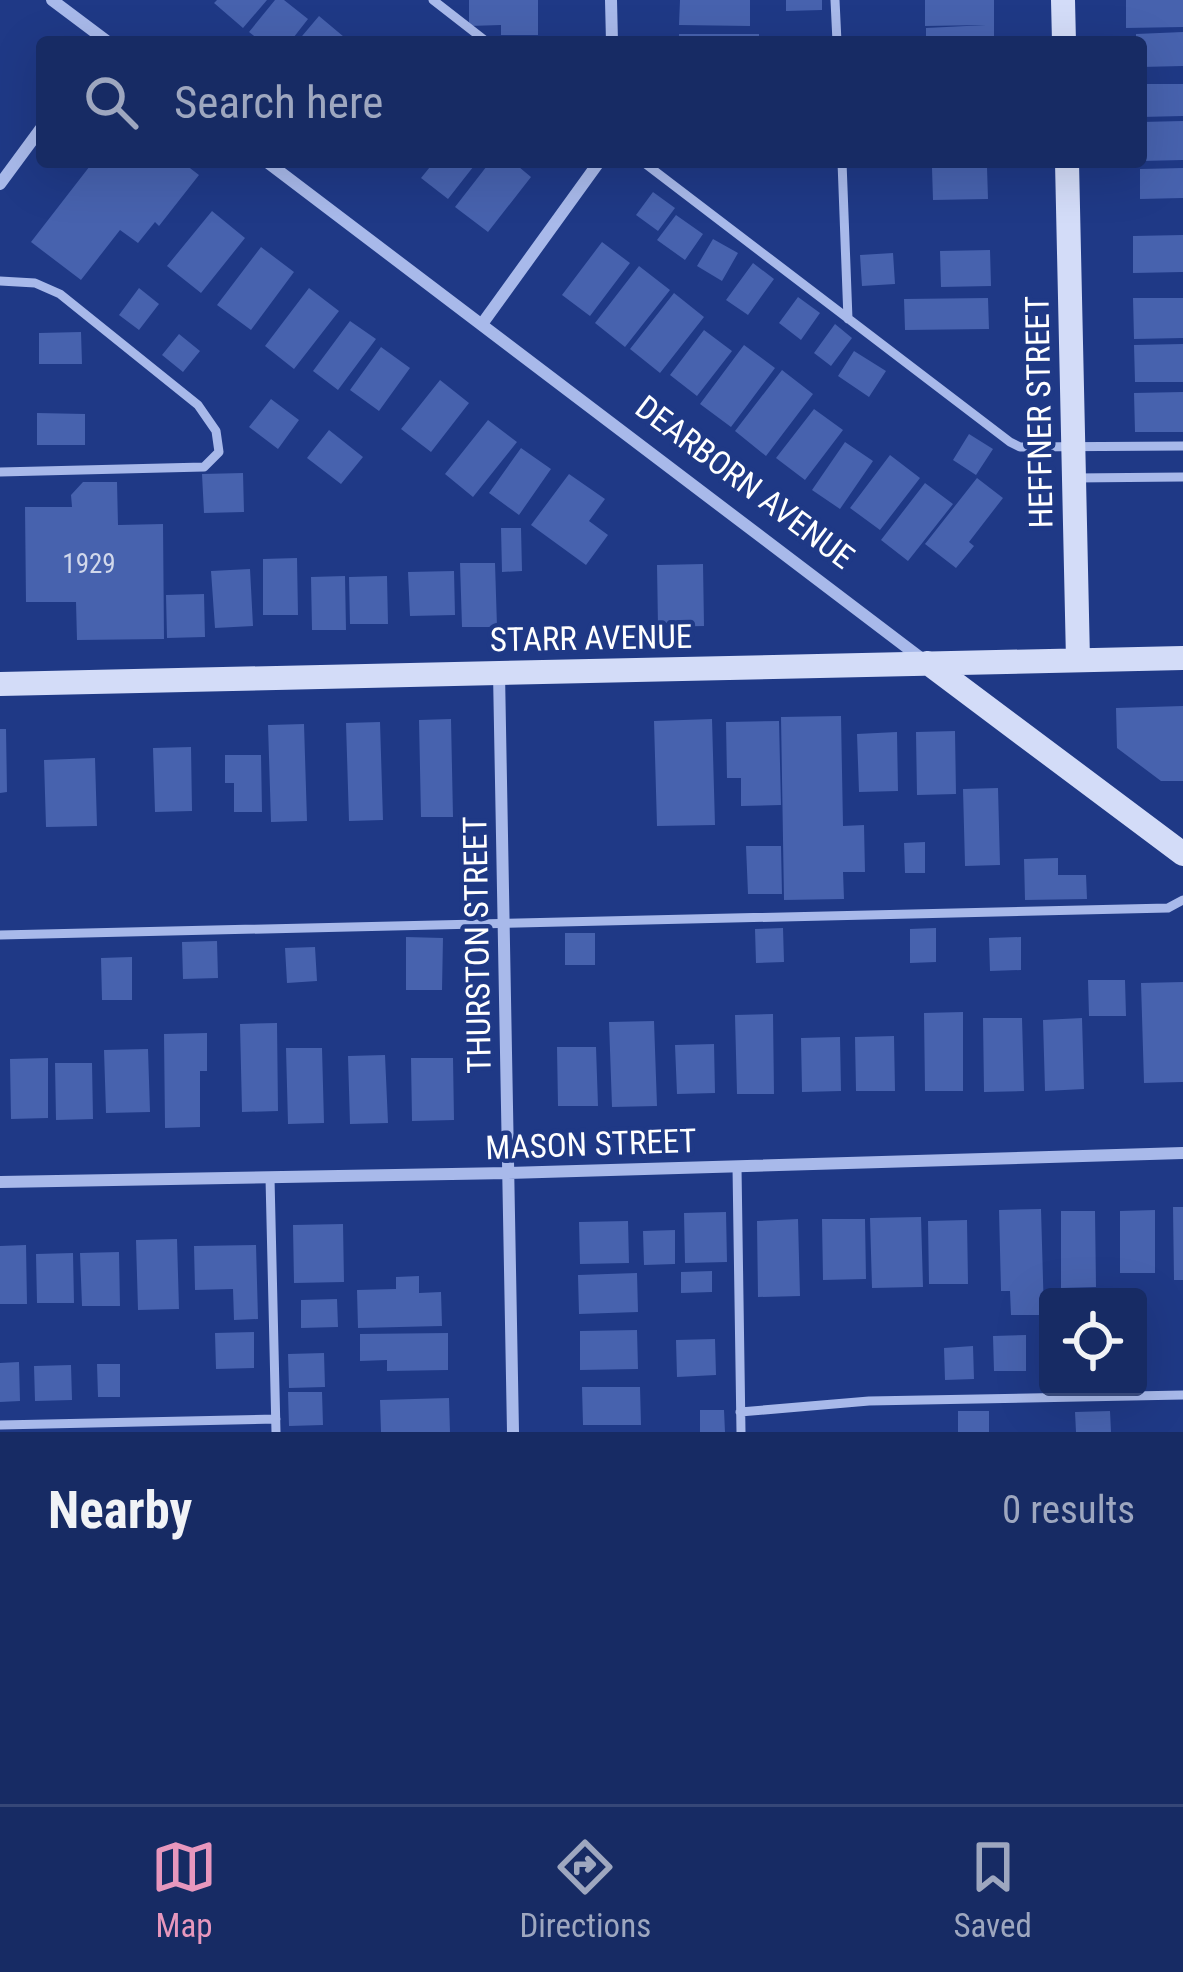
<!DOCTYPE html>
<html lang="en">
<head>
<meta charset="utf-8">
<style>
	:root { --surface:#172b64; --page:#20336a; --text:#f1f3f6; --muted:#9ea7bf; --line:#364778; --accent:#e797bd }
	body { margin:0; font-family:"Roboto Condensed",sans-serif; background:var(--page); color:var(--text) }
	.controls { position:absolute; right:36px; bottom:36px; display:grid; overflow:hidden; border-radius:12px; box-shadow:0 12px 48px #0002 }
	.controls button { width:108px; height:108px; display:grid; place-items:center; padding:0; border:0; border-bottom:3px solid var(--line); background:var(--surface); color:var(--text); font:60px sans-serif }
	.list { margin:0; padding:0; list-style:none }
	h2 { display:flex; justify-content:space-between; align-items:center; height:156px; margin:0; padding:0 48px; font-size:51px }
	h2 small { font-size:39px; font-weight:400; color:var(--muted) }
	.icon { flex:none; width:66px; height:66px; fill:none; stroke:currentColor; stroke-width:2; stroke-linecap:round; stroke-linejoin:round }
	.map { position:relative; flex:none; width:1183px; height:1432px; overflow:hidden }
	.search { position:absolute; background:var(--surface); box-shadow:0 12px 48px #0002; left:36px; right:36px; top:36px; height:132px; display:flex; align-items:center; gap:30px; box-sizing:border-box; padding:0 42px; border-radius:12px; color:var(--muted); font-size:45px }
	.sheet { height:372px; background:var(--surface) }
	nav { display:flex; justify-content:space-around; align-items:center; box-sizing:border-box; height:168px; border-top:3px solid var(--line); background:var(--surface); font-size:33px; color:var(--muted) }
	nav a { display:grid; justify-items:center; gap:6px }
	nav .on { color:var(--accent) }
	.map>svg:first-child { display:block }
</style>
</head>
<body>
<div class="map">
<svg width="1183" height="1432" viewBox="0 0 1183 1432">
	<rect width="100%" height="100%" fill="#1f3986"/>
	<!-- building -->
	<path fill="#4762ae" d="M 217,0 L 267,0 L 243,28 L 214,3 Z
		M 275,0 L 284,0 L 308,19 L 290,42 L 262,42 L 249,32 Z
		M 469,0 L 538,0 L 538,35 L 501,35 L 501,25 L 469,26 Z
		M 680,0 L 750,0 L 750,26 L 679,25 Z
		M 786,0 L 822,0 L 822,10 L 786,11 Z
		M 925,0 L 994,0 L 994,42 L 926,42 L 926,28 L 986,25 L 925,26 Z
		M 1126,0 L 1183,0 L 1183,27 L 1126,28 Z
		M 319,16 L 350,42 L 297,42 Z
		M 1183,32 L 1183,66 L 1141,67 L 1141,42 L 1136,42 L 1136,34 Z
		M 679,34 L 759,34 L 759,42 L 679,42 Z
		M 1141,84 L 1183,84 L 1183,116 L 1141,117 Z
		M 1183,121 L 1183,160 L 1141,161 L 1141,122 Z
		M 93,162 L 182,162 L 199,175 L 159,226 L 155,222 L 138,243 L 120,230 L 81,280 L 31,242 Z
		M 434,162 L 477,162 L 448,199 L 421,178 Z
		M 490,162 L 513,162 L 531,177 L 488,232 L 455,207 Z
		M 987,167 L 988,199 L 933,200 L 932,168 Z
		M 1183,168 L 1183,198 L 1140,199 L 1140,169 Z
		M 653,192 L 675,208 L 658,231 L 636,215 Z
		M 212,211 L 245,238 L 201,293 L 167,266 Z
		M 676,215 L 703,234 L 685,260 L 657,240 Z
		M 1183,235 L 1183,272 L 1133,273 L 1133,236 Z
		M 713,239 L 738,253 L 722,281 L 697,266 Z
		M 602,242 L 630,263 L 590,316 L 562,295 Z
		M 261,247 L 294,272 L 251,330 L 217,305 Z
		M 990,250 L 991,286 L 941,287 L 940,251 Z
		M 893,253 L 895,284 L 862,286 L 860,255 Z
		M 753,263 L 774,279 L 748,315 L 726,300 Z
		M 639,266 L 670,290 L 625,347 L 595,323 Z
		M 139,288 L 159,304 L 139,330 L 119,315 Z
		M 309,288 L 339,311 L 294,369 L 265,346 Z
		M 674,293 L 704,317 L 660,373 L 630,349 Z
		M 798,297 L 820,313 L 801,340 L 779,323 Z
		M 988,298 L 989,329 L 905,330 L 904,299 Z
		M 1133,298 L 1183,298 L 1183,338 L 1134,339 Z
		M 350,321 L 376,339 L 338,390 L 313,371 Z
		M 835,324 L 852,338 L 831,366 L 814,353 Z
		M 704,330 L 732,351 L 697,396 L 670,375 Z
		M 81,332 L 82,364 L 39,364 L 39,333 Z
		M 179,334 L 200,351 L 183,372 L 162,355 Z
		M 1183,344 L 1183,382 L 1135,382 L 1134,345 Z
		M 744,345 L 775,368 L 731,427 L 700,404 Z
		M 381,347 L 410,368 L 379,411 L 350,390 Z
		M 854,351 L 886,371 L 869,397 L 838,376 Z
		M 782,370 L 813,394 L 766,456 L 735,431 Z
		M 440,380 L 469,403 L 431,452 L 401,429 Z
		M 1183,392 L 1183,432 L 1135,432 L 1134,393 Z
		M 271,399 L 299,420 L 278,449 L 249,427 Z
		M 814,409 L 843,430 L 805,480 L 776,458 Z
		M 37,413 L 85,414 L 85,445 L 37,445 Z
		M 488,420 L 517,442 L 473,497 L 445,474 Z
		M 329,430 L 363,457 L 341,484 L 307,458 Z
		M 969,434 L 993,449 L 976,475 L 953,460 Z
		M 845,442 L 873,461 L 840,509 L 812,490 Z
		M 521,448 L 551,469 L 519,515 L 489,493 Z
		M 890,455 L 920,478 L 880,530 L 850,508 Z
		M 243,473 L 244,512 L 204,513 L 202,474 Z
		M 569,474 L 605,499 L 589,521 L 608,535 L 586,565 L 531,525 Z
		M 977,478 L 1003,498 L 969,542 L 974,546 L 956,568 L 925,544 Z
		M 83,482 L 117,482 L 118,525 L 163,524 L 164,639 L 77,640 L 76,602 L 26,602 L 25,507 L 72,507 L 71,495 Z
		M 925,483 L 953,504 L 908,561 L 881,540 Z
		M 501,528 L 521,528 L 522,571 L 502,572 Z
		M 297,558 L 298,615 L 263,615 L 263,559 Z
		M 460,563 L 495,563 L 497,627 L 462,627 Z
		M 703,564 L 704,626 L 658,627 L 657,565 Z
		M 250,569 L 253,626 L 215,628 L 211,571 Z
		M 454,571 L 455,615 L 410,616 L 408,572 Z
		M 345,576 L 346,630 L 312,630 L 311,577 Z
		M 387,576 L 388,624 L 350,624 L 349,577 Z
		M 204,594 L 205,637 L 167,638 L 166,595 Z
		M 1183,706 L 1183,781 L 1161,781 L 1117,748 L 1116,708 Z
		M 841,716 L 843,826 L 864,825 L 865,872 L 843,872 L 844,899 L 784,900 L 781,717 Z
		M 451,719 L 453,817 L 421,817 L 419,720 Z
		M 712,719 L 715,825 L 657,826 L 654,721 Z
		M 779,721 L 781,805 L 741,806 L 741,778 L 727,778 L 726,722 Z
		M 380,722 L 383,820 L 349,821 L 346,723 Z
		M 304,724 L 307,821 L 271,822 L 268,725 Z
		M 0,729 L 6,729 L 7,792 L 0,793 Z
		M 955,731 L 956,794 L 917,795 L 916,732 Z
		M 897,732 L 898,791 L 859,792 L 857,734 Z
		M 191,747 L 192,811 L 155,812 L 153,748 Z
		M 225,755 L 261,755 L 262,812 L 234,812 L 234,783 L 225,783 Z
		M 95,758 L 97,826 L 46,827 L 44,760 Z
		M 998,788 L 1000,865 L 965,866 L 963,789 Z
		M 925,842 L 925,873 L 905,873 L 904,843 Z
		M 746,846 L 781,846 L 782,894 L 748,894 Z
		M 1058,858 L 1058,875 L 1086,875 L 1087,899 L 1025,900 L 1024,859 Z
		M 783,928 L 784,962 L 756,963 L 755,929 Z
		M 936,928 L 936,962 L 910,963 L 910,929 Z
		M 565,933 L 595,933 L 595,965 L 565,965 Z
		M 406,937 L 443,938 L 442,990 L 406,990 Z
		M 1021,937 L 1021,970 L 990,971 L 989,938 Z
		M 217,941 L 218,978 L 183,979 L 182,942 Z
		M 315,947 L 317,981 L 287,983 L 285,948 Z
		M 132,957 L 132,1000 L 102,1000 L 101,958 Z
		M 1088,980 L 1125,980 L 1126,1016 L 1089,1016 Z
		M 1183,982 L 1183,1082 L 1144,1083 L 1141,983 Z
		M 963,1012 L 963,1091 L 925,1091 L 924,1013 Z
		M 773,1014 L 774,1094 L 737,1094 L 735,1015 Z
		M 983,1018 L 1022,1018 L 1024,1091 L 984,1092 Z
		M 1082,1018 L 1084,1089 L 1045,1091 L 1043,1020 Z
		M 654,1021 L 657,1106 L 612,1107 L 609,1022 Z
		M 277,1023 L 278,1111 L 242,1112 L 240,1024 Z
		M 207,1033 L 207,1071 L 200,1071 L 200,1127 L 165,1128 L 164,1034 Z
		M 894,1036 L 895,1091 L 856,1091 L 855,1037 Z
		M 840,1037 L 841,1091 L 802,1092 L 801,1038 Z
		M 714,1044 L 715,1093 L 677,1094 L 675,1045 Z
		M 557,1047 L 596,1047 L 598,1106 L 558,1106 Z
		M 286,1048 L 322,1048 L 324,1123 L 288,1124 Z
		M 148,1049 L 150,1112 L 106,1113 L 104,1050 Z
		M 385,1055 L 388,1123 L 350,1124 L 348,1056 Z
		M 48,1058 L 48,1118 L 11,1119 L 10,1059 Z
		M 411,1058 L 453,1058 L 454,1120 L 412,1121 Z
		M 55,1063 L 92,1063 L 93,1119 L 56,1120 Z
		M 1173,1207 L 1183,1207 L 1183,1280 L 1174,1280 Z
		M 1041,1209 L 1044,1315 L 1011,1315 L 1010,1291 L 1001,1291 L 999,1210 Z
		M 1155,1210 L 1155,1273 L 1120,1273 L 1120,1211 Z
		M 1061,1211 L 1095,1211 L 1096,1287 L 1061,1288 Z
		M 726,1212 L 727,1262 L 685,1263 L 684,1213 Z
		M 921,1217 L 923,1287 L 872,1288 L 870,1218 Z
		M 798,1219 L 800,1296 L 758,1297 L 757,1221 Z
		M 822,1219 L 865,1219 L 866,1279 L 823,1280 Z
		M 967,1220 L 968,1284 L 929,1284 L 928,1221 Z
		M 628,1221 L 629,1263 L 580,1264 L 579,1222 Z
		M 343,1224 L 344,1282 L 294,1283 L 293,1225 Z
		M 675,1230 L 675,1264 L 644,1265 L 643,1231 Z
		M 177,1239 L 179,1309 L 138,1310 L 136,1240 Z
		M 26,1245 L 27,1304 L 0,1304 L 0,1246 Z
		M 256,1245 L 258,1319 L 234,1320 L 233,1289 L 195,1290 L 194,1246 Z
		M 119,1252 L 120,1306 L 82,1306 L 80,1253 Z
		M 73,1253 L 74,1303 L 37,1303 L 36,1254 Z
		M 712,1271 L 712,1292 L 681,1293 L 681,1272 Z
		M 637,1273 L 638,1312 L 579,1314 L 578,1275 Z
		M 419,1276 L 419,1293 L 441,1292 L 442,1326 L 358,1328 L 357,1290 L 396,1289 L 396,1277 Z
		M 337,1299 L 338,1327 L 301,1328 L 301,1300 Z
		M 637,1330 L 638,1369 L 580,1370 L 580,1331 Z
		M 254,1332 L 254,1368 L 216,1369 L 215,1333 Z
		M 448,1333 L 448,1370 L 387,1371 L 387,1360 L 360,1361 L 360,1334 Z
		M 1026,1335 L 1026,1371 L 994,1371 L 993,1336 Z
		M 715,1339 L 716,1375 L 677,1377 L 676,1340 Z
		M 973,1346 L 974,1379 L 945,1380 L 944,1348 Z
		M 324,1353 L 325,1387 L 289,1388 L 288,1354 Z
		M 19,1362 L 20,1401 L 0,1402 L 0,1363 Z
		M 97,1364 L 120,1364 L 120,1397 L 98,1397 Z
		M 71,1365 L 72,1400 L 35,1401 L 34,1366 Z
		M 582,1387 L 640,1387 L 641,1425 L 583,1425 Z
		M 288,1392 L 322,1392 L 323,1425 L 289,1426 Z
		M 449,1398 L 450,1432 L 381,1432 L 380,1400 Z
		M 700,1410 L 724,1410 L 725,1432 L 700,1432 Z
		M 958,1411 L 989,1411 L 989,1432 L 958,1432 Z
		M 1110,1411 L 1111,1432 L 1076,1432 L 1075,1412 Z"/>
	<g fill="none" stroke-linecap="round" stroke-linejoin="round">
		<!-- lane -->
		<path stroke="#a8b9ea" stroke-width="9" d="M 433,0 L 487,42
			M 835,0 L 837,42
			M 643,162 L 1010,442 L 1020,447 L 1183,446
			M 842,162 L 848,319
			M 0,281 L 35,283 L 60,294 L 198,405 L 216,431 L 219,452 L 204,467 L 0,472
			M 1074,478 L 1183,477
			M 0,935 L 1168,908 L 1183,900
			M 737,1167 L 741,1432
			M 270,1178 L 276,1432
			M 740,1412 L 869,1401 L 1183,1395
			M 0,1425 L 276,1419"/>
		<!-- street -->
		<path stroke="#a8b9ea" stroke-width="12" d="M 52,0 L 108,42
			M 611,0 L 612,42
			M 267,162 L 926,662
			M 0,184 L 42,127
			M 482,324 L 599,162
			M 499,673 L 513,1432
			M 0,1182 L 508,1173 L 1183,1153"/>
		<!-- secondary -->
		<path stroke="#d3dcf8" stroke-width="24" d="M 1063,0 L 1064,42
			M 1067,162 L 1078,660
			M 928,663 L 1183,854
			M 0,684 L 1183,658"/>
	</g>
	<g text-anchor="middle" dominant-baseline="central" stroke-width="9" stroke-linejoin="round" paint-order="stroke">
		<!-- number labels -->
		<g font-size="27" fill="#d1d8eb">
			<text x="89" y="564">1929</text>
		</g>
		<!-- street labels -->
		<g font-size="33" fill="#fff" stroke="#1f3986">
			<text transform="translate(1039 412) rotate(-91)">HEFFNER STREET</text>
			<text transform="translate(745 482) rotate(37)">DEARBORN AVENUE</text>
			<text transform="translate(591 638) rotate(-1)">STARR AVENUE</text>
			<text transform="translate(477 945) rotate(-91)">THURSTON STREET</text>
			<text transform="translate(591 1144) rotate(-2)">MASON STREET</text>
		</g>
	</g>
</svg>
<div class="controls">
<button><svg class="icon" aria-label="locate" viewBox="0 0 24 24"><circle cx="12" cy="12" r="6"/><path d="M12 2v4M12 18v4M2 12h4M18 12h4"/></svg></button>
</div>
<div class="search"><svg class="icon" aria-label="search" viewBox="0 0 24 24"><circle cx="10" cy="10" r="6"/><path d="M15 15l6 6"/></svg>Search here</div>
</div>
<section class="sheet">
<h2>Nearby<small>0 results</small></h2>
<ul class="list">
</ul>
</section>
<nav>
<a class="on"><svg class="icon" aria-label="map" viewBox="0 0 24 24"><path d="M3 6l6-2 6 2 6-2v14l-6 2-6-2-6 2zM9 4v14M15 6v14"/></svg>Map</a>
<a><svg class="icon" aria-label="directions" viewBox="0 0 24 24"><path d="M12 3l9 9-9 9-9-9zM9 14v-3h6M13 9l2 2-2 2"/></svg>Directions</a>
<a><svg class="icon" aria-label="saved" viewBox="0 0 24 24"><path d="M7 4h10v16l-5-4-5 4z"/></svg>Saved</a>
</nav>
</body>
</html>
